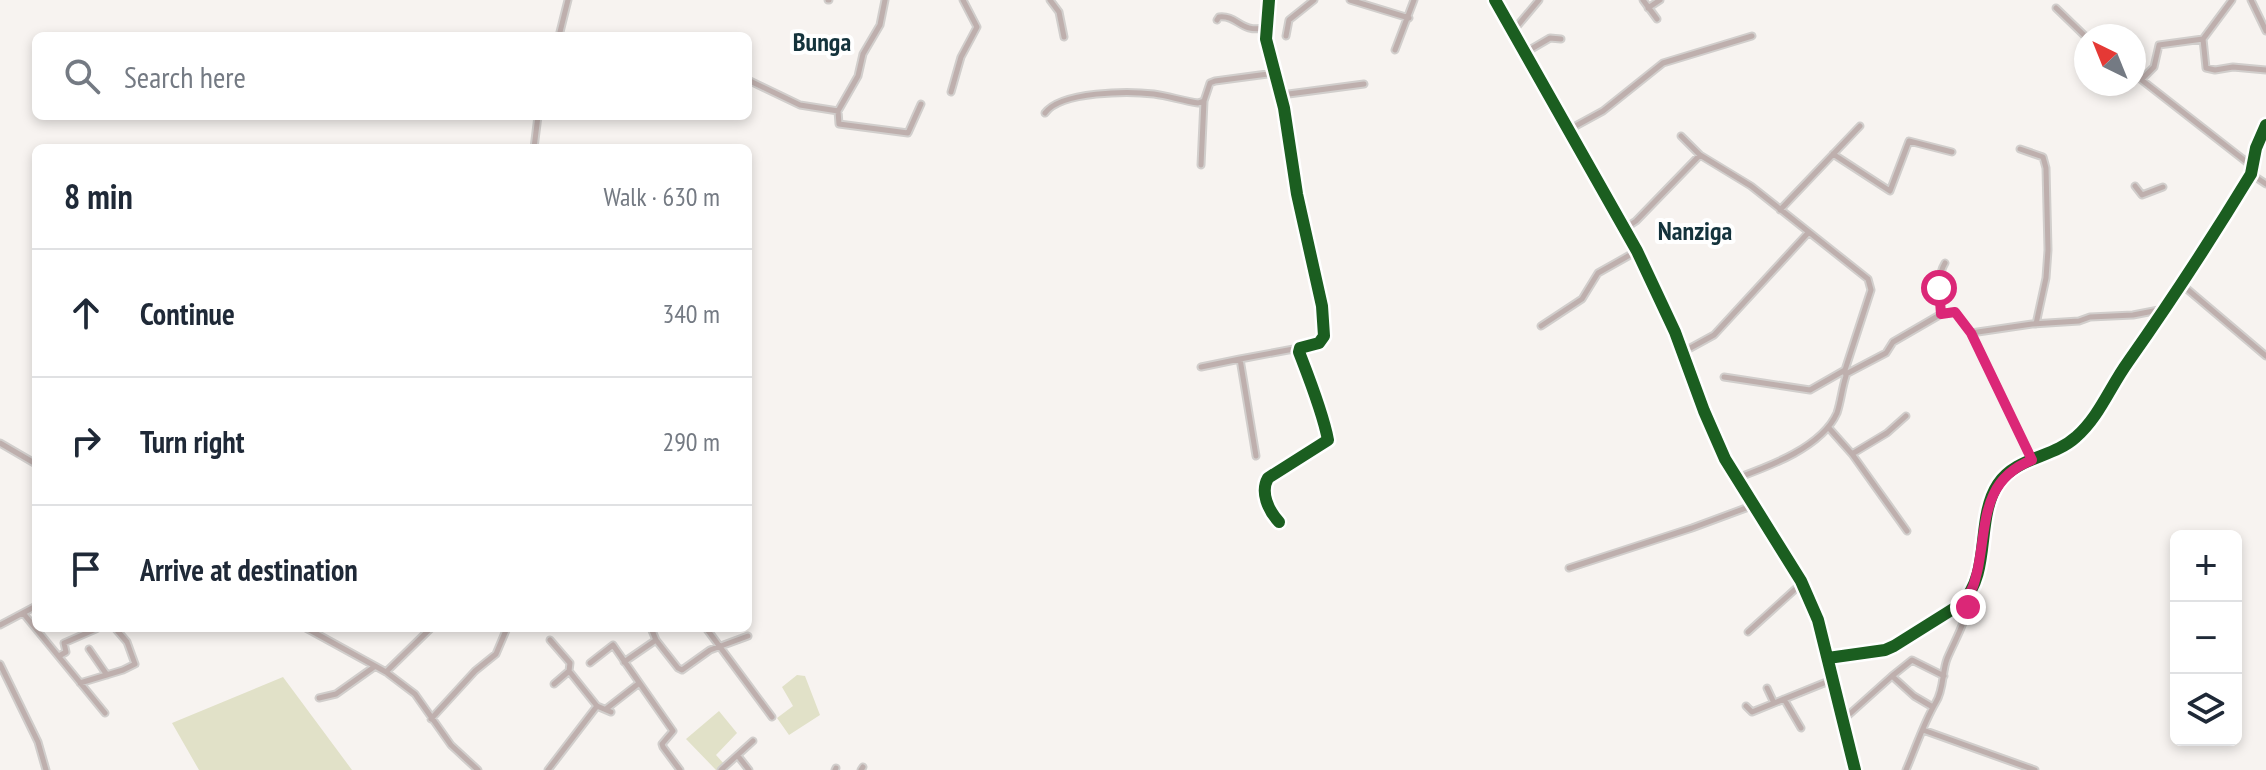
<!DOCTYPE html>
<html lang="en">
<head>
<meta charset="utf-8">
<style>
	:root { --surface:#fff; --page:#f2f2f3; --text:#1f2937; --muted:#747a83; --line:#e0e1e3 }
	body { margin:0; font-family:"PT Sans Narrow",sans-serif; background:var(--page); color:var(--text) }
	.controls { position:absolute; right:24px; bottom:24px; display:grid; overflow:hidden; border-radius:12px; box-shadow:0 4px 12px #0003 }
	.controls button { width:72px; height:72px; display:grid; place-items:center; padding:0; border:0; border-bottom:2px solid var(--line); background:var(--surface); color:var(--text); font:40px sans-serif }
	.compass { position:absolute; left:2074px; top:24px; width:72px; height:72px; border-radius:50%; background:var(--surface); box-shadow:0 4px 12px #0003; rotate:317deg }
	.stop { position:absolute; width:24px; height:24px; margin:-18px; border:6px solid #db2777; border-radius:50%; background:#fff }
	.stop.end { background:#db2777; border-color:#fff; box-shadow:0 2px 8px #0008 }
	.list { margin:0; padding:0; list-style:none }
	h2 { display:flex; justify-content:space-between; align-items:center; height:104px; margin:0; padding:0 32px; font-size:34px }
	h2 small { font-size:26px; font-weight:400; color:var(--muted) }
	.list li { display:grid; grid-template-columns:52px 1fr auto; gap:24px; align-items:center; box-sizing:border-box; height:128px; padding:0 32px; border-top:2px solid var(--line) }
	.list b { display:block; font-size:30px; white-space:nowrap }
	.list em { font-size:26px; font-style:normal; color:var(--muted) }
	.icon { flex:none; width:44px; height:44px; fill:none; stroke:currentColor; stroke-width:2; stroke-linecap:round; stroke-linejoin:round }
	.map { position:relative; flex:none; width:2266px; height:770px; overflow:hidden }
	.search { position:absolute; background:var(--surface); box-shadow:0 4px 12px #0003; left:32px; top:32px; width:720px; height:88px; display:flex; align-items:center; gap:20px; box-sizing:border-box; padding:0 28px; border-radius:12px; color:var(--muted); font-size:30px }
	.panel { position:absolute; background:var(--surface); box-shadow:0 4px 12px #0003; left:32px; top:144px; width:720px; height:488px; border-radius:12px }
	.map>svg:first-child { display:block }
</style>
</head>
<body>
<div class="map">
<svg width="2266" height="770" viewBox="0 0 2266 770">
	<rect width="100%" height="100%" fill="#f7f3f0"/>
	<!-- green -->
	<path fill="#e1e1c8" d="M 797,675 L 805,676 L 820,715 L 789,735 L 777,718 L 793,706 L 782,687 Z
		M 283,677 L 352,770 L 199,770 L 172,723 Z
		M 719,711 L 737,733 L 716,755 L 725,765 L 716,770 L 686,739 Z"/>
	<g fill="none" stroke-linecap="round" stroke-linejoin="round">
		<!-- minor casing -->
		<g stroke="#d1cecc" stroke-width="9">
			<path id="minor" d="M 828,0 L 829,0
				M 885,0 L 880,25 L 863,54 L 858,76 L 838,111 L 839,124 L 908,133 L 921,104
				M 1050,0 L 1059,12 L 1064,37
				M 1269,0 L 1266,39 L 1284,108 L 1297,194 L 1322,306 L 1324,336 L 1319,343 L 1300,348 L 1299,352 C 1309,378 1323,413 1328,440 L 1268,478 C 1260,492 1268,510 1279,522
				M 1350,0 L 1409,18
				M 1643,0 L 1657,19
				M 2232,0 L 2203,39 L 2206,68 L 2215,70 L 2233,67 L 2266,70
				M 2251,0 L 2266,31
				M 1648,8 L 1660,0
				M 2056,8 L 2086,37
				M 1217,20 L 1219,17 C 1238,15 1240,33 1265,28
				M 1513,31 L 1539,0
				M 559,36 L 568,0
				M 1286,36 L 1289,20 L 1314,0
				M 1395,50 L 1414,0
				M 1526,52 L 1550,38 L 1561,39
				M 2134,74 L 2253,167
				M 2142,79 L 2154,67 L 2159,45 L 2203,39
				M 748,80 L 800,105 L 838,111
				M 951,92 L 961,57 L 977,27 L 963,0
				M 1281,95 L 1364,84
				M 1045,113 C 1061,91 1129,91 1154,94 C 1169,96 1183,101 1198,103 L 1204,101 L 1210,83 L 1215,81 L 1275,73
				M 1570,129 L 1603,111 L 1663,63 L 1752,36
				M 1681,136 L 1700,155
				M 534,148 L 538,116
				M 2020,149 L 2043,157 L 2046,168 L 2048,250 L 2046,278 L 2036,324
				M 1833,154 L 1890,191 L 1909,141 L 1952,152
				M 1201,165 L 1204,101
				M 2251,174 L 2266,184
				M 2135,186 L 2142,195 L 2163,187
				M 1780,210 L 1860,126
				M 1624,229 L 1636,221 L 1700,155 L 1751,186 L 1868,279 L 1871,290 L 1845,370 L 1846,376 C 1842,388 1841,401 1837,413 C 1822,447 1770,466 1737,478
				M 2180,283 L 2266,356
				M 1941,314 C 1940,297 1936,278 1945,263
				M 1541,326 L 1582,299 L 1598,273 L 1637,251
				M 1971,333 L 2032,324 L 2079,321 L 2090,317 L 2133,315 L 2164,309
				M 1683,352 L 1714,335 L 1808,233
				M 1201,367 L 1240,359
				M 1846,374 L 1886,353 L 1893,342 L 1943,313 L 1955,312 L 1971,333 L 2032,460
				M 1724,377 L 1810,390 L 1845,370
				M 1828,427 L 1852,454 L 1887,433 L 1906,416
				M 0,443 L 36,464
				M 1852,454 L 1907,531
				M 1256,456 L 1240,359 L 1299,348
				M 1569,568 L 1692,528 L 1754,505
				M 23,613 L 105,713
				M 0,625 L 36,606
				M 306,628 L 386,672 L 415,694 L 451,745 L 478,770
				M 651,628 L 656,640 L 678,668 L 682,670 L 710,650 L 748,636
				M 706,628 L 772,717
				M 1748,632 L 1802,583
				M 550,640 L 570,663 L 569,671 L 597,706 L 611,712
				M 89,649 L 107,675
				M 59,656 L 66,652 L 64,643 L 96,629
				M 1828,658 L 1885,650 L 1894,646 L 1961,604 C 1992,573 1975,519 1998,484 C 2016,457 2053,458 2076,437 C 2099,417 2110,387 2128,362 C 2171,301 2212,238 2251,174 L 2256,148 L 2266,125
				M 624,662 L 656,640
				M 590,663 L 613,645 L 673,731 L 662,744 L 663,747 L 680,770
				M 0,664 L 38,742 L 46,770
				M 386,672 L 431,628
				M 1892,676 L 1912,660 L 1944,676
				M 80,683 L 123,670 L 135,664 L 127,642 L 115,628
				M 554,684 L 569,671
				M 1767,688 L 1774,703
				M 319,698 L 336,694 L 374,667
				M 1784,699 L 1801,728
				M 1746,706 L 1752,712 L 1834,679
				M 606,709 L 638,684
				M 431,719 L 475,671 L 496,654 L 507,628
				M 1844,719 L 1892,676 L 1914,696 L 1931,706
				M 1923,730 L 2035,770
				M 738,756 L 749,770
				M 548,770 L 597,706
				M 721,770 L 753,741
				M 835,770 L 836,768
				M 861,770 L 863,767
				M 1906,770 C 1916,747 1924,722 1936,702 C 1944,689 1942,672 1947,659 C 1954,642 1964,626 1968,607 L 1963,602"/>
		</g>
		<!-- tertiary casing -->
		<g stroke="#d1cecc" stroke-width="10">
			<path id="tertiary" d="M 1495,0 L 1637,251 L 1675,332 L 1704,411 L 1725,459 L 1801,581 L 1818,620 L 1855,770"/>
		</g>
		<!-- minor -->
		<use href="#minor" stroke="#beafad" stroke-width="5"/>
		<!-- tertiary -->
		<use href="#tertiary" stroke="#beafad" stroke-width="6"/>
		<!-- cycleway casing -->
		<g stroke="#fff" stroke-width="17">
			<path id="cycleway" d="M 1269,0 L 1266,39 L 1284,108 L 1297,194 L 1322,306 L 1324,336 L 1319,343 L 1300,348 L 1299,352 C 1309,378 1323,413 1328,440 L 1268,478 C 1260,492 1268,510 1279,522
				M 1495,0 L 1637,251 L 1675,332 L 1704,411 L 1725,459 L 1801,581 L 1818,620 L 1855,770
				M 1828,658 L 1885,650 L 1894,646 L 1961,604 C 1992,573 1975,519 1998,484 C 2016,457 2053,458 2076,437 C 2099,417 2110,387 2128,362 C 2171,301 2212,238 2251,174 L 2256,148 L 2266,125"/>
		</g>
		<!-- cycleway -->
		<use href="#cycleway" stroke="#1b5e20" stroke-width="12"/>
	</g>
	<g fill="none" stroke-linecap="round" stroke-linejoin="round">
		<!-- route -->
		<path stroke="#db2777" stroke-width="10" d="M 1939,288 L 1941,314 L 1955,312 L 1971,333 L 2032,460 C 1982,480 1987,522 1978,568 C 1975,581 1973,592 1963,602 L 1968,607"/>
	</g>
	<g text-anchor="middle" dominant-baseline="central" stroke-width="8" stroke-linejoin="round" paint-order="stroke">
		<!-- quarter labels -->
		<g font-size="26" font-weight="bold" fill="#14333c" stroke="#fff">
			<text x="822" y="41">Bunga</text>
			<text x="1695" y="230">Nanziga</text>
		</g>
	</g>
</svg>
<div class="controls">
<button>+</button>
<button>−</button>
<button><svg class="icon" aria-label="layers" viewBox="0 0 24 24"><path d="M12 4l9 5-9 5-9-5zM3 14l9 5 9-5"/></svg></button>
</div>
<svg class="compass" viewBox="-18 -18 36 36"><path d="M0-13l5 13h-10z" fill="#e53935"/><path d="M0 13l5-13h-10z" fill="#747a83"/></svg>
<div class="stop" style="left:1939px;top:288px"></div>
<div class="stop end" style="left:1968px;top:607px"></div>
<div class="search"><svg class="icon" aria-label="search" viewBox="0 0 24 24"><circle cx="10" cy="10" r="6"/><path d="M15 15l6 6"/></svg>Search here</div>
<section class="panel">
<h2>8 min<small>Walk · 630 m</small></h2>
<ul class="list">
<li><svg class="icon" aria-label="ahead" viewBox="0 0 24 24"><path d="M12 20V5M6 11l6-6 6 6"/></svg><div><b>Continue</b></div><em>340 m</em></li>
<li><svg class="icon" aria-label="right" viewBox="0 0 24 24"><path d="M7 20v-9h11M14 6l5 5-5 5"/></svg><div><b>Turn right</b></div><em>290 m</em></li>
<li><svg class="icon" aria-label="arrive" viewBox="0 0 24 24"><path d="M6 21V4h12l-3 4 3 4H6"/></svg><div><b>Arrive at destination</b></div></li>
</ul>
</section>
</div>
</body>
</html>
